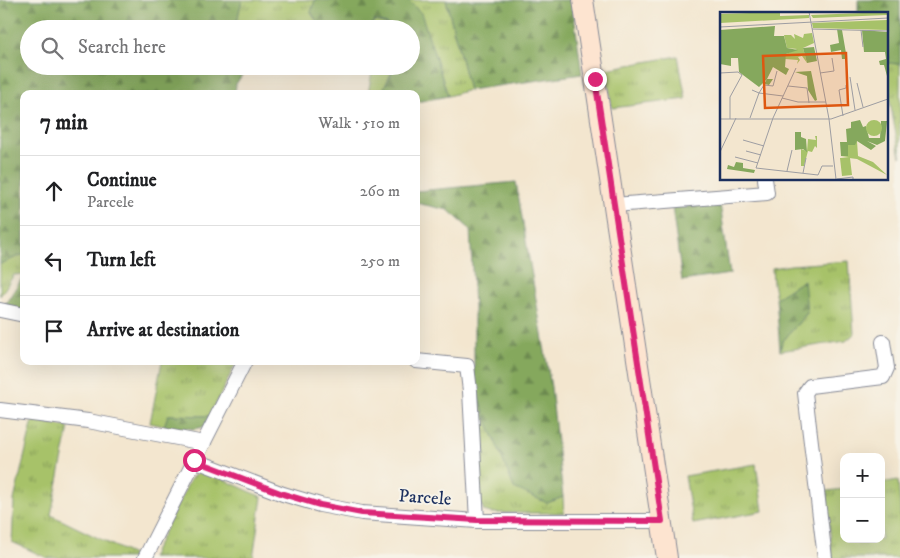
<!DOCTYPE html>
<html lang="en">
<head>
<meta charset="utf-8">
<style>
	:root { --surface:#fff; --page:#f2f2f2; --text:#202124; --muted:#757577; --line:#e0e0e0 }
	body { margin:0; font-family:"IM FELL DW Pica",serif; background:var(--page); color:var(--text) }
	.controls { position:absolute; right:15px; bottom:15px; display:grid; overflow:hidden; border-radius:10px; box-shadow:0 5px 20px #0002 }
	.controls button { width:45px; height:45px; display:grid; place-items:center; padding:0; border:0; border-bottom:1px solid var(--line); background:var(--surface); color:var(--text); font:25px sans-serif }
	.stop { position:absolute; width:15px; height:15px; margin:-11px; border:4px solid #db2777; border-radius:50%; background:#fff }
	.stop.end { background:#db2777; border-color:#fff; box-shadow:0 1px 5px #0008 }
	.list { margin:0; padding:0; list-style:none }
	h2 { display:flex; justify-content:space-between; align-items:center; height:65px; margin:0; padding:0 20px; font-size:21px }
	h2 small { font-size:16px; font-weight:400; color:var(--muted) }
	.list li { display:grid; grid-template-columns:32px 1fr auto; gap:15px; align-items:center; box-sizing:border-box; height:70px; padding:0 20px; border-top:1px solid var(--line) }
	.list b { display:block; font-size:19px; white-space:nowrap }
	.list p { margin:0; font-size:16px; white-space:nowrap; color:var(--muted) }
	.list em { font-size:16px; font-style:normal; color:var(--muted) }
	.icon { flex:none; width:28px; height:28px; fill:none; stroke:currentColor; stroke-width:2; stroke-linecap:round; stroke-linejoin:round }
	.map { position:relative; flex:none; width:900px; height:558px; overflow:hidden }
	.search { position:absolute; background:var(--surface); box-shadow:0 5px 20px #0002; left:20px; top:20px; width:400px; height:55px; display:flex; align-items:center; gap:12px; box-sizing:border-box; padding:0 18px; border-radius:28px; color:var(--muted); font-size:19px }
	.panel { position:absolute; background:var(--surface); box-shadow:0 5px 20px #0002; left:20px; top:90px; width:400px; height:275px; border-radius:10px }
	.map>svg:first-child { display:block }
</style>
</head>
<body>
<div class="map">
<svg width="900" height="558" viewBox="0 0 900 558">
	<defs>
		<pattern id="grass-tufts" width="24" height="20" patternUnits="userSpaceOnUse" patternTransform="scale(1.25)"><rect width="24" height="20" fill="#a7c269"/><path d="M3 7l-1-3M5 7V3M7 7l1-3M15 17l-1-3M17 17v-4M19 17l1-3" fill="none" stroke="#879e5a"/></pattern>
		<pattern id="forest-firs" width="22" height="20" patternUnits="userSpaceOnUse" patternTransform="scale(1.25)"><rect width="22" height="20" fill="#85a85d"/><path d="M5 1l3.5 6h-7zM16 11l3.5 6h-7z" fill="#6c8950"/></pattern>
	</defs>
	<rect width="100%" height="100%" fill="#f7f3e8"/>
	<filter id="ink" filterUnits="userSpaceOnUse"><feTurbulence type="fractalNoise" baseFrequency=".02" numOctaves="2"/><feDisplacementMap in="SourceGraphic" scale="10" xChannelSelector="R" yChannelSelector="G"/><feConvolveMatrix kernelMatrix="1 2 1 2 8 2 1 2 1" color-interpolation-filters="sRGB"/></filter>
	<filter id="wash" filterUnits="userSpaceOnUse"><feTurbulence type="fractalNoise" baseFrequency=".0096" numOctaves="4" result="noise"/><feDisplacementMap in="SourceGraphic" scale="20" xChannelSelector="R" yChannelSelector="G"/><feGaussianBlur stdDeviation="1.12" result="paint"/><feColorMatrix in="noise" values="0 0 0 0 0 0 0 0 0 0 0 0 0 0 0 0 0 1.4 0 .05"/><feComposite in="paint" operator="in"/></filter>
	<g filter="url(#wash)">
		<rect width="100%" height="100%" fill="#f3e6cf"/>
		<!-- grass -->
		<path fill="url(#grass-tufts)" stroke="#617864" d="M 242,0 L 315,0 L 311,13 L 322,29 L 235,29 Z
			M 408,0 L 446,0 L 469,90 L 448,96 L 421,14 Z
			M 375,21 L 387,24 L 387,29 L 366,29 Z
			M 678,56 L 686,99 L 612,108 L 606,69 Z
			M 886,63 L 900,64 L 900,157 L 886,80 Z
			M 373,66 L 395,66 L 381,94 L 368,94 Z
			M 24,254 L 24,274 L 14,275 L 0,296 L 0,264 Z
			M 849,261 L 854,334 L 846,341 L 780,351 L 782,342 L 807,313 L 803,281 L 776,298 L 773,283 L 772,268 L 791,265 Z
			M 162,361 L 237,361 L 210,416 L 169,415 L 164,426 L 150,423 Z
			M 474,383 L 484,413 L 547,503 L 563,497 L 564,513 L 491,513 L 484,511 L 480,502 Z
			M 33,420 L 69,427 L 51,515 L 135,556 L 134,558 L 47,558 L 12,542 L 14,500 Z
			M 756,464 L 763,511 L 693,524 L 685,476 Z
			M 205,471 L 262,497 L 253,558 L 151,558 L 190,480 L 197,472 Z
			M 898,480 L 900,507 L 900,558 L 832,558 L 827,491 L 844,489 L 844,539 L 881,539 L 881,483 Z"/>
		<!-- forest -->
		<path fill="url(#forest-firs)" stroke="#506c5e" d="M 0,0 L 242,0 L 235,29 L 29,29 L 29,66 L 248,66 L 236,84 L 235,94 L 24,94 L 24,254 L 0,264 Z
			M 315,0 L 408,0 L 421,13 L 448,96 L 416,102 L 416,94 L 381,94 L 395,66 L 411,66 L 411,29 L 387,29 L 387,24 L 375,21 L 365,29 L 322,29 L 311,12 Z
			M 446,0 L 572,0 L 582,74 L 469,90 Z
			M 858,0 L 900,0 L 900,64 L 886,63 L 886,14 L 858,14 Z
			M 516,182 L 551,387 L 563,497 L 547,503 L 514,488 L 484,413 L 474,383 L 474,307 L 470,229 L 448,210 L 416,203 L 416,191 Z
			M 720,203 L 730,274 L 682,281 L 672,207 Z
			M 24,275 L 24,310 L 4,306 Z
			M 804,280 L 807,313 L 782,342 L 780,351 L 776,298 Z
			M 168,415 L 210,416 L 204,427 L 194,429 L 164,426 Z"/>
	</g>
	<g filter="url(#ink)">
		<g fill="none" stroke-linecap="round" stroke-linejoin="round">
			<!-- street casing -->
			<g stroke="#878a96" stroke-width="16">
				<path id="street" d="M 614,205 L 767,193 L 765,179
					M 0,310 L 24,315
					M 416,361 L 467,366 L 470,391 L 477,521
					M 0,410 L 88,421 L 204,443
					M 194,460 L 283,494 L 320,505 L 362,513 L 477,521 L 662,521
					M 145,558 L 245,361
					M 825,558 L 805,393 L 810,386 L 883,377 L 887,368 L 883,342"/>
			</g>
			<!-- secondary casing -->
			<g stroke="#878a96" stroke-width="22">
				<path id="secondary" d="M 583,0 L 667,558"/>
			</g>
			<!-- street -->
			<use href="#street" stroke="#fff" stroke-width="14"/>
			<!-- secondary -->
			<use href="#secondary" stroke="#fde4d0" stroke-width="20"/>
		</g>
	</g>
	<g fill="none" stroke-linecap="round" stroke-linejoin="round" filter="url(#ink)">
		<!-- route -->
		<path stroke="#db2777" stroke-width="6" d="M 194,460 L 283,494 L 320,505 L 362,513 L 477,520 L 662,521 L 595,79"/>
	</g>
	<g text-anchor="middle" dominant-baseline="central" stroke-width="4" stroke-linejoin="round" paint-order="stroke">
		<!-- street labels -->
		<g font-size="18" fill="#1b2f5e" stroke="#f7f3e8">
			<text transform="translate(425 498) rotate(4)">Parcele</text>
		</g>
	</g>
	<!-- overview -->
	<g transform="translate(720 12)">
		<rect width="168" height="168" fill="#f3e6cf"/>
		<path d="M 60,0 L 60,4 L 89,3 L 89,6 L 0,11 L 0,2 ZM 168,0 L 167,3 L 93,6 L 91,3 ZM 167,8 L 167,18 L 93,16 L 92,11 ZM 92,21 L 94,31 L 83,36 L 87,51 L 82,44 L 78,45 L 80,48 L 77,52 L 78,48 L 65,47 L 66,42 L 77,37 L 67,36 L 64,23 L 71,23 L 75,27 L 74,22 L 83,26 L 84,22 ZM 95,124 L 97,124 L 97,136 L 95,134 L 92,140 L 88,139 L 84,154 L 81,154 L 81,137 L 87,139 L 88,127 L 96,128 ZM 137,129 L 138,144 L 153,150 L 167,163 L 137,147 L 121,145 L 128,144 L 128,133 Z" fill="#a7c269"/>
		<path d="M 55,14 L 54,24 L 64,24 L 67,36 L 78,38 L 66,42 L 65,55 L 69,57 L 66,63 L 53,55 L 47,67 L 53,67 L 49,73 L 44,72 L 47,67 L 39,75 L 19,60 L 18,46 L 11,46 L 11,54 L 0,52 L 0,18 ZM 117,17 L 122,18 L 127,47 L 122,47 L 121,38 L 111,40 L 110,33 L 119,31 ZM 142,18 L 167,20 L 167,64 L 164,53 L 160,53 L 159,49 L 166,47 L 165,40 L 144,40 ZM 94,35 L 97,49 L 87,51 L 83,36 ZM 91,59 L 97,88 L 95,89 L 88,78 L 87,64 L 75,60 ZM 140,108 L 143,115 L 146,114 L 149,126 L 160,126 L 161,109 L 167,109 L 165,129 L 157,133 L 147,129 L 156,134 L 151,138 L 137,129 L 135,133 L 128,133 L 128,144 L 121,144 L 120,130 L 127,130 L 126,117 L 131,116 L 131,110 ZM 75,120 L 81,120 L 81,125 L 86,127 L 87,140 L 83,137 L 75,138 ZM 16,150 L 23,151 L 23,156 L 35,158 L 34,161 L 7,157 L 8,153 L 14,155 Z" fill="#85a85d"/>
		<path d="M146 116a8 8 0 1 1 16 0a8 8 0 1 1-16 0ZM 120,146 L 130,146 L 132,163 L 122,164 Z" fill="#a7c269"/>
		<path fill="none" stroke="#9d9da2" stroke-width="1" d="M 89,0 L 109,107 L 116,167M 0,15 L 168,6M 92,17 L 168,19M 141,18 L 143,35M 76,56 L 53,106 L 36,156 L 98,163 L 102,154 L 113,154M 0,61 L 18,60 L 22,63 L 10,85 L 10,107M 100,61 L 114,59 L 112,46M 130,65 L 135,98M 137,71 L 143,95M 68,74 L 87,76 L 89,91M 32,78 L 39,81 L 44,73 L 53,74 L 57,59M 62,86 L 78,90 L 106,90M 123,104 L 119,78 L 126,76 L 126,73M 30,106 L 39,81 L 63,84M 0,107 L 111,107 L 168,87M 23,128 L 44,134M 26,139 L 41,143M 0,140 L 16,106M 15,145 L 38,151M 67,159 L 72,138M 83,161 L 86,146M 117,167 L 133,165 L 133,167"/>
		<path fill="#de5710" fill-opacity="0.15" stroke="#de5710" stroke-width="2.5" d="M 126,41 L 128,93 L 45,96 L 43,44 Z"/>
		<rect width="168" height="168" fill="none" stroke="#1b2f5e" stroke-width="2.5"/>
	</g>
</svg>
<div class="controls">
<button>+</button>
<button>−</button>
</div>
<div class="stop" style="left:194px;top:460px"></div>
<div class="stop end" style="left:595px;top:79px"></div>
<div class="search"><svg class="icon" aria-label="search" viewBox="0 0 24 24"><circle cx="10" cy="10" r="6"/><path d="M15 15l6 6"/></svg>Search here</div>
<section class="panel">
<h2>7 min<small>Walk · 510 m</small></h2>
<ul class="list">
<li><svg class="icon" aria-label="ahead" viewBox="0 0 24 24"><path d="M12 20V5M6 11l6-6 6 6"/></svg><div><b>Continue</b><p>Parcele</p></div><em>260 m</em></li>
<li><svg class="icon" aria-label="left" viewBox="0 0 24 24"><path d="M17 20v-9H6M10 6l-5 5 5 5"/></svg><div><b>Turn left</b></div><em>250 m</em></li>
<li><svg class="icon" aria-label="arrive" viewBox="0 0 24 24"><path d="M6 21V4h12l-3 4 3 4H6"/></svg><div><b>Arrive at destination</b></div></li>
</ul>
</section>
</div>
</body>
</html>
